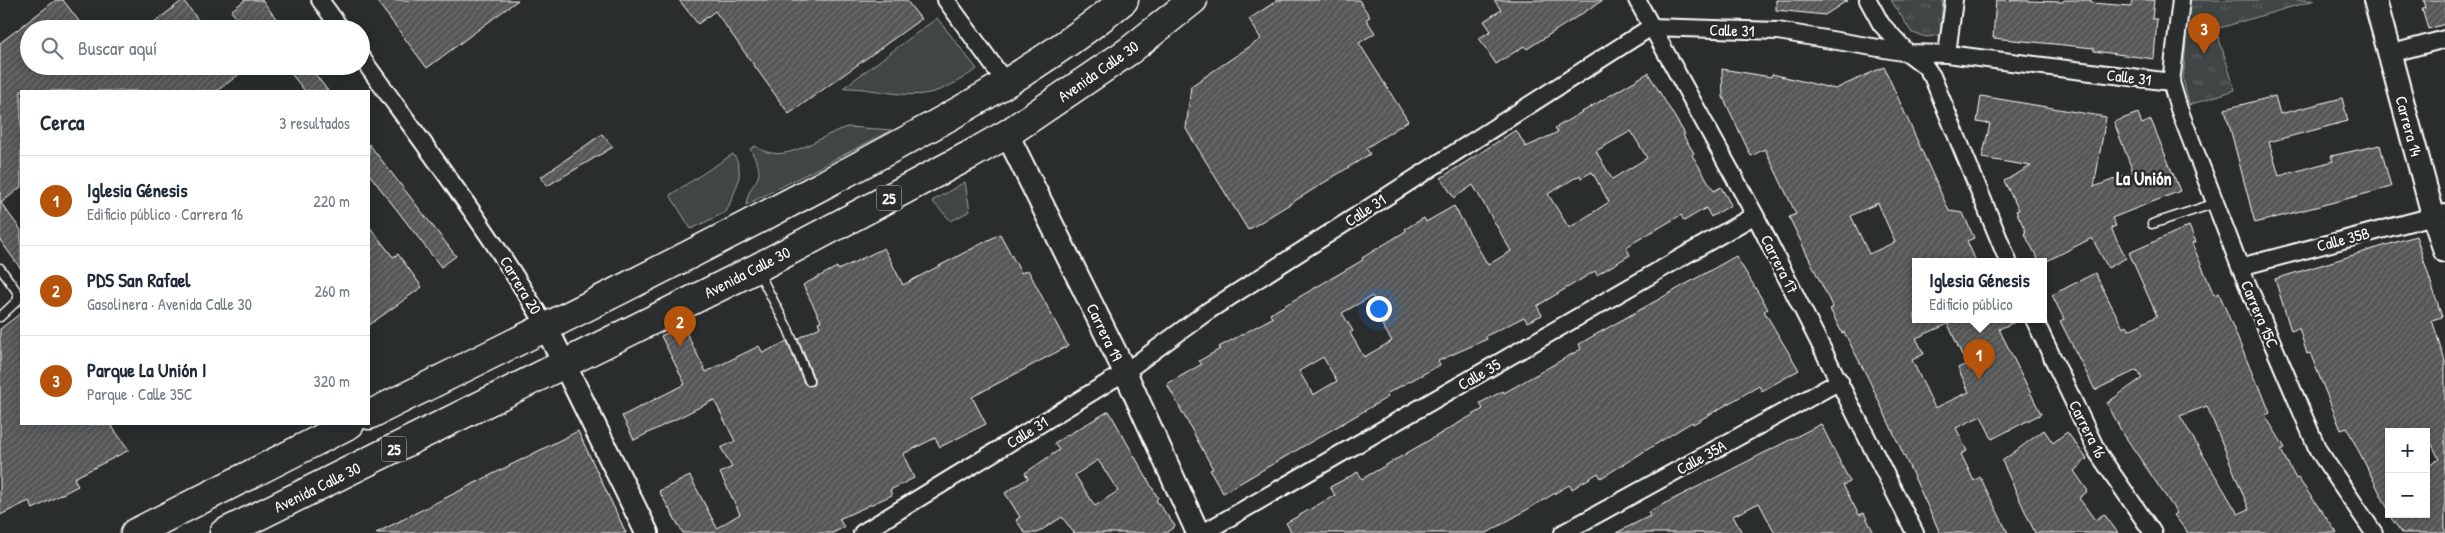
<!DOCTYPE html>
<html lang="es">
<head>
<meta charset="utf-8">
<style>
	:root { --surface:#fff; --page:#f2f2f3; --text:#1f2937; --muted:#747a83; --line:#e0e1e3; --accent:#b45309 }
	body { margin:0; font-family:"Patrick Hand",sans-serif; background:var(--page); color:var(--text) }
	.controls { position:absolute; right:15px; bottom:15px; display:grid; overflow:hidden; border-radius:0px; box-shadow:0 2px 12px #0003 }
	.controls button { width:45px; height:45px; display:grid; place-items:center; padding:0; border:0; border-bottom:1px solid var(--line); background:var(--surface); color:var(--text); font:25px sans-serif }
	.you { position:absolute; left:1378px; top:308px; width:18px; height:18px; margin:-12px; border:4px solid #fff; border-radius:50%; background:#1a73e8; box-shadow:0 0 0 8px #1a73e833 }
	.badge { display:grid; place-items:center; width:32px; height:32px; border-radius:50%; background:var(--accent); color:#fff; font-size:16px; font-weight:700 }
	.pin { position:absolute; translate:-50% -41px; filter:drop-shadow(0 1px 2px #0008) }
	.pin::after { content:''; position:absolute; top:26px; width:18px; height:15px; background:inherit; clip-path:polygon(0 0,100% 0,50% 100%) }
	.popup { position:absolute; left:1912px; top:258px; width:135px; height:65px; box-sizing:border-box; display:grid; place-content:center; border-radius:0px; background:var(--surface); filter:drop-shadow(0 1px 4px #0005); font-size:16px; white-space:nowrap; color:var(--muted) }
	.popup b { font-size:19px; color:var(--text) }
	.popup::after { content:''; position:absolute; left:50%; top:100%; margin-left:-10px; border:10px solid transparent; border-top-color:var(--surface) }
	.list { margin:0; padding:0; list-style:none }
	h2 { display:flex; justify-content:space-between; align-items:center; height:65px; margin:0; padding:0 20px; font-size:21px }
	h2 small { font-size:16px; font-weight:400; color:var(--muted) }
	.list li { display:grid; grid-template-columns:32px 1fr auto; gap:15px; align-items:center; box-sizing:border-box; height:90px; padding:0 20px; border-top:1px solid var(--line) }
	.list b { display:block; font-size:19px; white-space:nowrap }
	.list p { margin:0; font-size:16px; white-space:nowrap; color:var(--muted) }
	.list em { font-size:16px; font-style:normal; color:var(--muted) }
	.icon { flex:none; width:28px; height:28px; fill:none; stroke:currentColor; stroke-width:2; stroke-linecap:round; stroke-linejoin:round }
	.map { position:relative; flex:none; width:2445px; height:533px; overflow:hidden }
	.search { position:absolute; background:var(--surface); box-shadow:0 2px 12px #0003; left:20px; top:20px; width:350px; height:55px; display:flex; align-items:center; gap:12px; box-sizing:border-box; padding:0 18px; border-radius:28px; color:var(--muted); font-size:19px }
	.panel { position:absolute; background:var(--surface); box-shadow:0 2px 12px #0003; left:20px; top:90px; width:350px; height:335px; border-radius:0px }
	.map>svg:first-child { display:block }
</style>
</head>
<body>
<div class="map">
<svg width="2445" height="533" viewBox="0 0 2445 533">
	<defs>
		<pattern id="park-tufts" width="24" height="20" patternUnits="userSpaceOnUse" patternTransform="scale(1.25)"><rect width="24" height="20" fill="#414445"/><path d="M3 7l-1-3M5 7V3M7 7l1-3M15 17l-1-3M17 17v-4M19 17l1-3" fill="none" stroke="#5e6061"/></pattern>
		<pattern id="building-hatch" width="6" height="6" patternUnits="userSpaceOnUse" patternTransform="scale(1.25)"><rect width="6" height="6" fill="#555758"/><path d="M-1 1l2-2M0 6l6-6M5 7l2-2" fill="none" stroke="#6e7071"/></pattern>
	</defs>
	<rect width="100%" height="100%" fill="#2a2d2e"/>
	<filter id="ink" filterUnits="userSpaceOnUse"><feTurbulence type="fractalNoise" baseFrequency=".02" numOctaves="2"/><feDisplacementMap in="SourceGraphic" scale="10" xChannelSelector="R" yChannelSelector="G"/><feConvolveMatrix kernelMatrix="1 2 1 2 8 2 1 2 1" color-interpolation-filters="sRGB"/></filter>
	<g filter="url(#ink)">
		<!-- grass -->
		<path fill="#414445" stroke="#a0a2a2" d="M 937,18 L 977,69 C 963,78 949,88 933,92 C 907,100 871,87 843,88 Z
			M 847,127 L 892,130 L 746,205 C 749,177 771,183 750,149 L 755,146 C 785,168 817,136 847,127 Z
			M 733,154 C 747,172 734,193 726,212 L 691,229 L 670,195 Z
			M 965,182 L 970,211 L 951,221 L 932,201 Z"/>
		<!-- park -->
		<path fill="url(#park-tufts)" stroke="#a0a2a2" d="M 1891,0 L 1943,0 L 1940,35 L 1927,37 L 1912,33 Z
			M 2189,0 L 2315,0 L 2216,29 L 2235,90 L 2189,105 L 2183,79 Z"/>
		<!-- building -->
		<path fill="url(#building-hatch)" stroke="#fff" fill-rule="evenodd" d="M 56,0 L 63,0 L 85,29 L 29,29 L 29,66 L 250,66 L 217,91 L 21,91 L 21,187 L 1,203 L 21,230 L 21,269 L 0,240 L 0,43 Z
			M 183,0 L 205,29 L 146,29 Z
			M 245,0 L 262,0 L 284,29 L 245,29 L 231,11 Z
			M 376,0 L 518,0 L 427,68 Z
			M 679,0 L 906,0 L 921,19 L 789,114 L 715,11 L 698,24 Z
			M 1278,0 L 1359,0 L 1370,17 L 1366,19 L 1375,33 L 1359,43 L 1408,121 L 1366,148 L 1370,154 L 1248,230 L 1186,129 L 1191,86 L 1261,39 L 1249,19 Z
			M 1494,0 L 1603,0 L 1527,49 L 1524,46 L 1496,64 L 1479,38 L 1491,31 L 1484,21 L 1501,10 Z
			M 1776,0 L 1848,0 L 1825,15 L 1776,10 Z
			M 1996,0 L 2063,2 L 2064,0 L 2091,0 L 2091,3 L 2131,6 L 2132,0 L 2154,0 L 2152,19 L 2157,19 L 2154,59 L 2094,51 L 2094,48 L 1993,38 Z
			M 2424,0 L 2445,0 L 2445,24 L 2428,29 L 2422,9 L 2426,8 Z
			M 285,66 L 309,66 L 328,91 L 305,91 Z
			M 1884,67 L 1949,211 L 1963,213 L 1974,238 L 1967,241 L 1976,261 L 1915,261 L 1915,319 L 2022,319 L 1999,329 L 2041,414 L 1992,439 L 1981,416 L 1956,428 L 1967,451 L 1961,454 L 1974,481 L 1980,477 L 2008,533 L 1940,533 L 1869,380 L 1844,332 L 1842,333 L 1830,309 L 1833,308 L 1789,217 L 1796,214 L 1765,149 L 1751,156 L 1723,97 L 1722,69 L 1771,77 L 1772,74 L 1835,89 ZM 1878,203 L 1895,242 L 1869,254 L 1851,216 ZM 1948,324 L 1966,364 L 1958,368 L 1969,392 L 1935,408 L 1912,360 L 1924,354 L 1916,338 Z
			M 1648,73 L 1685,134 L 1683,135 L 1694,153 L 1692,155 L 1714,191 L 1721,187 L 1731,205 L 1711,217 L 1706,208 L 1684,221 L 1681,215 L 1626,247 L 1630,255 L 1597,275 L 1595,271 L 1537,306 L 1542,315 L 1527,322 L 1524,317 L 1486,336 L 1487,339 L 1438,361 L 1440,365 L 1386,394 L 1388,397 L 1223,493 L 1210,470 L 1213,469 L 1167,384 L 1202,364 L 1199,361 L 1220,349 L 1219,347 L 1272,318 L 1270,314 L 1363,260 L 1362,258 L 1406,231 L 1405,229 L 1424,218 L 1426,222 L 1454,206 L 1488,265 L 1511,251 L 1473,185 L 1454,198 L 1441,178 L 1516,130 L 1526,147 L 1558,132 L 1555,128 ZM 1631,131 L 1647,158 L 1612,179 L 1596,151 ZM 1592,172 L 1609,202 L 1569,228 L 1548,194 L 1580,175 L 1581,178 ZM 1372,296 L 1387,322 L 1382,325 L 1392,341 L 1364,357 L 1350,333 L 1353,331 L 1342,313 ZM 1323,357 L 1337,381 L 1313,395 L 1299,371 Z
			M 1981,96 L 2106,117 L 2094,187 L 2133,172 L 2114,122 L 2138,113 L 2142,124 L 2151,120 L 2180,191 L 2112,218 L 2116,226 L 2111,228 L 2126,258 L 2108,268 L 2092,238 L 2043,263 L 2043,261 L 2039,261 L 2024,233 L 2026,232 L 2016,211 L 2019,210 L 2004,181 L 2031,166 L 1982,158 L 1990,124 L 1977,122 Z
			M 2275,96 L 2280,114 L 2342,98 L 2348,121 L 2269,142 L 2279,176 L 2333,161 L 2331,156 L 2380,145 L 2391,187 L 2255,223 L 2225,109 Z
			M 602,134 L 613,147 L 547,186 L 541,177 Z
			M 369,144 L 456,256 L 441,267 L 369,174 Z
			M 369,226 L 393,257 L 398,254 L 422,287 L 369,325 Z
			M 2189,226 L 2196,242 L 2192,243 L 2214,295 L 2219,293 L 2257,385 L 2259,385 L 2270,413 L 2265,415 L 2285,448 L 2281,450 L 2296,479 L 2298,478 L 2337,533 L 2188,533 L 2174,515 L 2177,513 L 2122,432 L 2107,403 L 2142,378 L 2137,370 L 2095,390 L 2060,321 L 2064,319 L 2052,295 L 2095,273 L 2123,328 L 2127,326 L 2129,330 L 2157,316 L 2129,253 ZM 2207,406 L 2249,509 L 2238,514 L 2180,416 Z
			M 1000,234 L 1021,273 L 1028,270 L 1068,346 L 972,397 L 986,424 L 940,447 L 935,438 L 903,454 L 914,478 L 890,490 L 892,495 L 839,519 L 844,527 L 833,533 L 683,533 L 659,491 L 690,476 L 717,528 L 740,514 L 720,473 L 732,467 L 721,448 L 735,441 L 714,400 L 634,440 L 622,416 L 685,384 L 661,336 L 683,326 L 706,372 L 759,346 L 763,353 L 787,341 L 804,383 L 811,386 L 814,384 L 814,379 L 798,338 L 820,327 L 818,322 L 821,321 L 803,285 L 837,267 L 838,270 L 884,248 L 903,285 Z
			M 2416,236 L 2442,317 L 2432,320 L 2445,361 L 2445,533 L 2402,533 L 2388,514 L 2426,514 L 2426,468 L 2439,459 L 2426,432 L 2389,432 L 2389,511 L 2347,428 L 2341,430 L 2310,353 L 2307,354 L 2299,328 L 2291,331 L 2275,279 Z
			M 1736,256 L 1768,309 L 1764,311 L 1799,370 L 1762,391 L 1759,386 L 1693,424 L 1692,422 L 1601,478 L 1598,473 L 1572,489 L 1569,485 L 1487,533 L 1292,533 L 1286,523 L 1335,495 L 1330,487 L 1358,472 L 1362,479 L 1483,409 L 1480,403 L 1503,391 L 1504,393 L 1581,349 L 1579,344 Z
			M 21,313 L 21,424 L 110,424 L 129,450 L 74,478 L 78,486 L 33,509 L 29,501 L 0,515 L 0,329 Z
			M 1109,411 L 1158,498 L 1156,500 L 1175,526 L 1166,533 L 1074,533 L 1062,517 L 1037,533 L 1025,533 L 1016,520 L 1020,517 L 1005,493 L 1028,478 L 1025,473 L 1059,450 L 1054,443 ZM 1098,460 L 1118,491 L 1095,506 L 1075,475 Z
			M 1821,424 L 1850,482 L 1843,485 L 1859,515 L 1864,513 L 1874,533 L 1775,533 L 1759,503 L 1733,516 L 1742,533 L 1616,533 L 1650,516 L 1648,512 Z
			M 2044,430 L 2053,443 L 2067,432 L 2087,459 L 2074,471 L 2088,491 L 2079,498 L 2095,520 L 2104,514 L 2118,533 L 2035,533 L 2002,461 Z
			M 578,431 L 626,533 L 376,533 Z"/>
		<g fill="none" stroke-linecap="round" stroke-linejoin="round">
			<!-- lane casing -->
			<g stroke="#fff" stroke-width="11">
				<path id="lane" d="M 2152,224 L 2216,203
					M 0,268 L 18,293 L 18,300 L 0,317
					M 759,273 L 788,329 L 809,381"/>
			</g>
			<!-- street casing -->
			<g stroke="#fff" stroke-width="20">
				<path id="street" d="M 320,0 L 341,29
					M 946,0 L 1006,83
					M 1637,0 L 1755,215 L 1915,533
					M 1868,0 L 1881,24 L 1908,53 L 1925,66 L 1932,76 L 2008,261
					M 2181,0 L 2171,82 L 2179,109 L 2240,267 L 2318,450 L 2374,533
					M 1947,54 L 1954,0
					M 2389,54 L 2445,39
					M 361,57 C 425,146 491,232 546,327
					M 2240,267 L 2445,213
					M 2034,319 L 2098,453 L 2153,533
					M 862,533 L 1125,372 L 1208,311 L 1651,27 L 1778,31 L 1908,53 L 1947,54 L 2171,82
					M 1203,533 L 1755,215
					M 1563,533 L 1840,381"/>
			</g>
			<!-- secondary casing -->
			<g stroke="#fff" stroke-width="26">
				<path id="secondary" d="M 2375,0 L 2433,215 L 2445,251
					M 1007,134 L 1125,372 L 1198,533
					M 546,327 L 647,533"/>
			</g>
			<!-- highway casing -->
			<g stroke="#fff" stroke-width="31">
				<path id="highway" d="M 369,415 C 522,339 675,264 825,184 C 928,129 1034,74 1124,0
					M 135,533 L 350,424
					M 224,533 L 757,268 L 970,155 L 1007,134 L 1129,51 L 1193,0"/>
			</g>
			<!-- lane -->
			<use href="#lane" stroke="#2a2d2e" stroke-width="8"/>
			<!-- street -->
			<use href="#street" stroke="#2a2d2e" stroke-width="16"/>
			<!-- secondary -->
			<use href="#secondary" stroke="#2a2d2e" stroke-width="22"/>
			<!-- highway -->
			<use href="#highway" stroke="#2a2d2e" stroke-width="28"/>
		</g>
	</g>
	<g text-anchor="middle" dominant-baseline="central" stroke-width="5" stroke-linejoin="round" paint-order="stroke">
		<!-- shield labels -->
		<g fill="#2a2d2e" stroke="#bfc0c0" stroke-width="1">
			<rect x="876.5" y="185.5" width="25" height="25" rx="4"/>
			<rect x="381.5" y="436.5" width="25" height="25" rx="4"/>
		</g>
		<g font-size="15" font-weight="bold" fill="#fff">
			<text x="889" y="198">25</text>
			<text x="394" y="449">25</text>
		</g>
		<!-- street labels -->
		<g font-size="16" fill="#fff" stroke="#2a2d2e">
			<text transform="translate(1732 30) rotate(2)">Calle 31</text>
			<text transform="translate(1098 71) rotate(-35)">Avenida Calle 30</text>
			<text transform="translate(2129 77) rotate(7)">Calle 31</text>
			<text transform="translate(2409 126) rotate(75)">Carrera 14</text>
			<text transform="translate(1365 210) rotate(-33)">Calle 31</text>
			<text transform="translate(2343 239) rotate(-15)">Calle 35B</text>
			<text transform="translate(1780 264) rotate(63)">Carrera 17</text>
			<text transform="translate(747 272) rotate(-27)">Avenida Calle 30</text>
			<text transform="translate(521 285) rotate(59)">Carrera 20</text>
			<text transform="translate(2260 314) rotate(67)">Carrera 15C</text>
			<text transform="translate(1105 332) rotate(64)">Carrera 19</text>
			<text transform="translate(1479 374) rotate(-30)">Calle 35</text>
			<text transform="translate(2088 429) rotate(63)">Carrera 16</text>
			<text transform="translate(1027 432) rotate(-32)">Calle 31</text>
			<text transform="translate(1701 457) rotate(-29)">Calle 35A</text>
			<text transform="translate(317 487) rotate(-26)">Avenida Calle 30</text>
		</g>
		<!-- neighbourhood labels -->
		<g font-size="18" font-weight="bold" fill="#fff" stroke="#2a2d2e">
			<text x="2144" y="178">La Unión</text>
		</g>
	</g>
</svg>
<div class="controls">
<button>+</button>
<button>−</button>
</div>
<div class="you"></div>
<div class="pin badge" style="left:1979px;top:380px">1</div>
<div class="popup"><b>Iglesia Génesis</b>Edificio público</div>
<div class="pin badge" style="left:680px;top:347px">2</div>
<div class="pin badge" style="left:2204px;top:54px">3</div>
<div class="search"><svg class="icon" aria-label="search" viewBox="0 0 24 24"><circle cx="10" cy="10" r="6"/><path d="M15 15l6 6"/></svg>Buscar aquí</div>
<section class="panel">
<h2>Cerca<small>3 resultados</small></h2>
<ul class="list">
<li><span class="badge">1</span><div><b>Iglesia Génesis</b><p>Edificio público · Carrera 16</p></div><em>220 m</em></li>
<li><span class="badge">2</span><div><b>PDS San Rafael</b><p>Gasolinera · Avenida Calle 30</p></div><em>260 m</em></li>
<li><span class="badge">3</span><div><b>Parque La Unión I</b><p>Parque · Calle 35C</p></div><em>320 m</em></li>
</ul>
</section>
</div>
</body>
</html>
